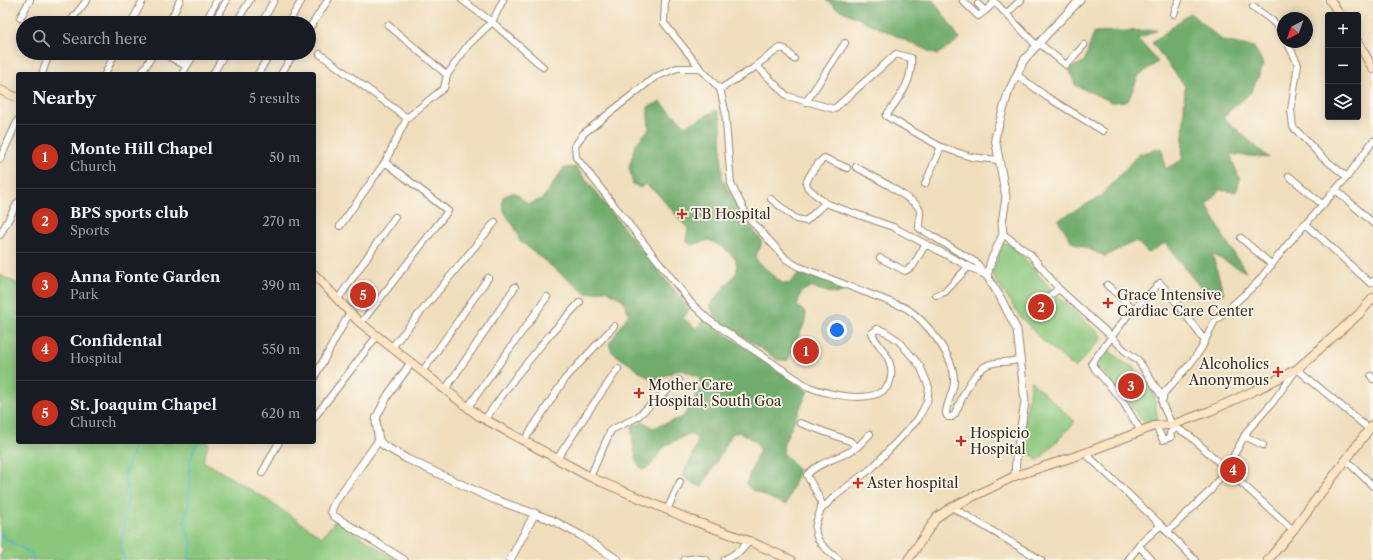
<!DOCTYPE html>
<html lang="en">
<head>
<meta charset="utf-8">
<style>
	:root { --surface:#171b24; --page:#20242c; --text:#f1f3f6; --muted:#9ea1a6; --line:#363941; --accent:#c8321e }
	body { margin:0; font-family:"Libre Caslon Text",serif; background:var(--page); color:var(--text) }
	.controls { position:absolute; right:12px; top:12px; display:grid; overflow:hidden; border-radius:4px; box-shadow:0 2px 10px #0003 }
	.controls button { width:36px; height:36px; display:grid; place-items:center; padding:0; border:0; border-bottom:1px solid var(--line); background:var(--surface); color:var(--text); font:20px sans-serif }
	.compass { position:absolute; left:1277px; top:12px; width:36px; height:36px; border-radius:50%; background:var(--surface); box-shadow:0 2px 10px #0003; rotate:221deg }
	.you { position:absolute; left:837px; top:330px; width:14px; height:14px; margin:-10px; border:3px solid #fff; border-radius:50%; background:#1a73e8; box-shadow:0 0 0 6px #1a73e833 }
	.badge { display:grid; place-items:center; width:26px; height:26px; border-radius:50%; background:var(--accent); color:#fff; font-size:13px; font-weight:700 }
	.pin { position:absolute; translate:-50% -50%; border:2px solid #fff; box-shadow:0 1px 4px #0006 }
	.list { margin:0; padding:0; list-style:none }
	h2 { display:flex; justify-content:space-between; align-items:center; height:52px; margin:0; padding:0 16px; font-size:17px }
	h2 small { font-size:13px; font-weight:400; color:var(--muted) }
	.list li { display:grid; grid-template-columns:26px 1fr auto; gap:12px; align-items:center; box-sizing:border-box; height:64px; padding:0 16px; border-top:1px solid var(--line) }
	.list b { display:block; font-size:15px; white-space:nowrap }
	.list p { margin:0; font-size:13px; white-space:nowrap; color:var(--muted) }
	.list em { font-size:13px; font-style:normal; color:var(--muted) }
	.icon { flex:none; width:22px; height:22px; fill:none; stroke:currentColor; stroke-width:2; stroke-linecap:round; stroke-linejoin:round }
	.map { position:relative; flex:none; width:1373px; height:560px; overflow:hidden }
	.search { position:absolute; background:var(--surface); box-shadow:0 2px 10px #0003; left:16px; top:16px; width:300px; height:44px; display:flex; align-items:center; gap:10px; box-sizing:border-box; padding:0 14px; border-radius:22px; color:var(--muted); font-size:15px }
	.panel { position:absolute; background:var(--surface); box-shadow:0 2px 10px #0003; left:16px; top:72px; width:300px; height:372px; border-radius:4px }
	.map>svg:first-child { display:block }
</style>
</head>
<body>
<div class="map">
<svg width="1373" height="560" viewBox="0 0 1373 560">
	<rect width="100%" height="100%" fill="#fbf7ec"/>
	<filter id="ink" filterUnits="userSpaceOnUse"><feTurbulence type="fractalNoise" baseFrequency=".025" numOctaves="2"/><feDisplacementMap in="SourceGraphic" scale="8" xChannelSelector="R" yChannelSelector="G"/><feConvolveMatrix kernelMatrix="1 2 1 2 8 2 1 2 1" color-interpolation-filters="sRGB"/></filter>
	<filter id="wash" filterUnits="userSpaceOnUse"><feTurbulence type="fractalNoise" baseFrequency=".012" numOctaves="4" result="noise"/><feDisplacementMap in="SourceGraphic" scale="16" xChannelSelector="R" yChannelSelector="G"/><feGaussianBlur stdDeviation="0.9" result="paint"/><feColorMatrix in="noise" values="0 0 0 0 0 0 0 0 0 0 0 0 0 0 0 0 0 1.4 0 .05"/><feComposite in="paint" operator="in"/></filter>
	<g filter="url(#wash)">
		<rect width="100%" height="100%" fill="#f0debc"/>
		<!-- green -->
		<path fill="#8ac77c" stroke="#62784d" d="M 1007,243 L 1014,247 L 1058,297 L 1103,337 L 1075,368 L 1039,337 L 1020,316 L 993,277 L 992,272 L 1003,244 Z
			M 0,275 L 18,284 L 18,442 L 209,442 L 203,461 L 261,496 L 322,537 L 336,520 L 396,560 L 0,560 L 0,555 L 4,550 L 0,546 Z
			M 1108,350 L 1123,362 L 1135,368 L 1154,395 L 1158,422 L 1144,423 L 1108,377 L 1095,365 Z
			M 1031,381 L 1075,422 L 1038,461 L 1021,445 Z"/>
		<!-- forest -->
		<path fill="#6fac6c" stroke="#556b45" d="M 826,0 L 933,0 L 960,39 L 937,55 L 836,8 Z
			M 1190,13 L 1223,41 L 1254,47 L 1264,65 L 1251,92 L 1223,117 L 1269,158 L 1230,154 L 1240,180 L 1236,192 L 1219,190 L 1207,205 L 1225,239 L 1246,272 L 1212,254 L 1224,294 L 1203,291 L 1165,243 L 1148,253 L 1136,241 L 1105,256 L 1072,242 L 1058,220 L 1100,197 L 1139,154 L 1162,148 L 1165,169 L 1182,160 L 1185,86 L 1152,43 Z
			M 1157,30 L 1138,39 L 1158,62 L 1139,75 L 1128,101 L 1112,102 L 1075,85 L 1069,68 L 1084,62 L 1094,32 Z
			M 660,102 L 686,126 L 717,110 L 721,119 L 722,178 L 743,218 L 761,239 L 761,246 L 755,257 L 759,263 L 782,283 L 789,284 L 801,271 L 842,286 L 842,292 L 835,294 L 810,287 L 801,292 L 797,306 L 806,313 L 805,322 L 788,360 L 778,360 L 716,319 L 710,305 L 737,272 L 736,259 L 723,247 L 709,240 L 691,245 L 686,241 L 688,229 L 657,193 L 645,184 L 640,188 L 633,184 L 629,167 L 636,144 L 649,129 L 648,116 L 648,107 Z
			M 576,167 L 646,256 L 690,309 L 683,318 L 697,329 L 703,319 L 776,368 L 808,391 L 784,443 L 783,453 L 796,466 L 798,472 L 786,505 L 752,490 L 746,484 L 760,449 L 756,442 L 739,432 L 732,434 L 702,487 L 692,483 L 683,476 L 697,444 L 697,437 L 688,434 L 665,446 L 650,466 L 643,470 L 637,464 C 635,451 631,439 632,426 L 644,422 L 653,428 L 683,417 L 701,387 L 699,377 L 680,369 L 660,378 L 652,380 L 612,352 L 609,344 L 629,314 L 623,300 L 606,290 L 586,294 L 519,240 C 518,224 499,215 503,197 L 514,192 L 528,204 L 542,199 L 564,168 Z"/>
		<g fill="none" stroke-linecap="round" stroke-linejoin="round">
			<!-- stream -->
			<path stroke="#4db7ca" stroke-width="1.5" d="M 0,532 L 6,539 L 32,554 L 34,560
				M 126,560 L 120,550 L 128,500 L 125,473 L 136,442
				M 189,560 L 192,543 L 184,522 L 189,503 L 189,464 L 197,442"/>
		</g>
	</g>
	<g filter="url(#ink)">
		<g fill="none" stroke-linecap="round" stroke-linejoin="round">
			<!-- minor casing -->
			<g stroke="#96846d" stroke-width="8">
				<path id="minor" d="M 462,0 L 492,22 L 503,0
					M 665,0 L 664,23 L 700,68
					M 993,0 L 1037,46
					M 963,1 L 978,16 L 985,11
					M 978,4 L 985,11 L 995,2
					M 1253,7 C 1263,14 1278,23 1283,34
					M 1006,14 L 1021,0
					M 1174,14 L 1179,0
					M 20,18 L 30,0
					M 69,23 L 87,0
					M 131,23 L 143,0
					M 169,23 L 180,0
					M 205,23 L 217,0
					M 213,23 L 226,2
					M 236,23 L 250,0
					M 262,23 L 274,0
					M 288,23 L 302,0
					M 388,25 L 447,75
					M 309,29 L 328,0
					M 1287,42 L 1298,64 L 1291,110 L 1293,127 L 1322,157 L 1347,177
					M 1039,43 L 1066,65 L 1084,45
					M 163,53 L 182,64 L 188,53
					M 320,54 L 407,118 L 444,88 L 447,75 L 468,45 L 492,22 L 543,67
					M 757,66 L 759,63 L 780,48 L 785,49 L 794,59
					M 42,74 L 49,53
					M 105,74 L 115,53
					M 141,74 L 154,53
					M 182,74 L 195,53
					M 213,74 L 225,53
					M 258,74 L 270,53
					M 281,74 L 294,53
					M 1017,75 L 1047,97 L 1103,131
					M 720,89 L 757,66 L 787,96 L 834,109 L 896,54 L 911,58 C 913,83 899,97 886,116 L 941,147 L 925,184
					M 806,102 L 845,43
					M 941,147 L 971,157 L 999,160
					M 0,159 L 18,120
					M 385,162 L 407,118
					M 856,167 L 890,186 L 916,204 L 920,210 L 919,228 L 977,263 L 984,273
					M 1289,176 L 1323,205
					M 1336,190 L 1373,223
					M 771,199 L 796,219 L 806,221 L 825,203 L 893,227 L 987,276
					M 825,203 L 808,188 L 806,183 C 810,174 817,164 824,158 L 847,168
					M 1306,224 L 1370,283 L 1373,281
					M 340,226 L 385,162 L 448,211 L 361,323
					M 1003,234 L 1031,255 L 1059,289 L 1112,337 L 1124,350 L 1138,360 L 1163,398
					M 0,235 L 18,202
					M 1241,238 L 1272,265
					M 880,258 L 905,271 L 913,266 L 925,245
					M 1107,285 L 1134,309
					M 936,295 L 945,292 L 969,266
					M 1049,296 L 1059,289
					M 338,299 L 395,217
					M 392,347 L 495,222
					M 422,372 L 488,278
					M 1371,376 L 1373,379
					M 314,378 L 350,312
					M 445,390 L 515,287
					M 468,407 L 547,297
					M 314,418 L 377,336
					M 485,419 L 517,375 L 547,338 L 580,302
					M 800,423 L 850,441 L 857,447
					M 1156,426 L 1163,440 L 1171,437 L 1170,433 L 1176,428
					M 1141,431 L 1121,399 L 1095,369 L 1092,363 L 1128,315 L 1160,283 L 1176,302 L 1205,341
					M 1244,436 L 1263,445
					M 524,441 L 565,379 L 614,326
					M 1085,453 L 1161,525 L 1195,560
					M 557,459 L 590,409 L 618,369
					M 1346,460 L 1373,486
					M 262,473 L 279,442
					M 590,477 L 611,430 L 636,418 L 679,380
					M 952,507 L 1041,560
					M 667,510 L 680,482
					M 821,510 L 835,496 L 872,468 L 918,419 L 927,402 L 929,387 L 920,366 L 899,341 L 884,331 L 877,329 L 872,333 C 877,346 889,353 891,368 C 897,411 829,396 807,386 L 709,320 L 692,304 L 576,157 L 575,146 L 583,134 L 655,77 L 677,68 L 700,68 L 720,89 L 725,110 L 731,184 L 748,217 L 786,259 L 797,266 L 906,308 C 925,320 955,356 954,381 C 954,393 946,403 946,414 L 948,417 L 952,417 L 955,414 C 962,398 972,370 990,364 C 999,361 1010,363 1020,359
					M 1293,530 L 1190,436 L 1172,425 L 1163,406 L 1162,402 L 1164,393 L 1190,364 L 1201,349 L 1214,322 L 1257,283 L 1287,245 L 1347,177 L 1373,141
					M 1167,532 L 1211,490 L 1226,469 L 1248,430 L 1272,403 L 1297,369 L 1369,429
					M 1139,546 L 1152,560
					M 839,560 C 826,549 810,539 817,520 C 819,514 822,509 821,502 C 818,493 811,484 807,475 C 816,463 843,457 856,448 C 861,444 865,439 870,434
					M 1128,560 L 1141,543 L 1161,525"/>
			</g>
			<!-- tertiary casing -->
			<g stroke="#96846d" stroke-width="9">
				<path id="tertiary" d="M 411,363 L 388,395 L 377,416 L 376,422 L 378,435 L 379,440 L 383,445 L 407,459 L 493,499 L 552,520 L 580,535 L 618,560
					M 379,440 L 335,502 L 331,511 L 334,516 L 404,560
					M 1015,476 L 1016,459 L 1025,402 L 1017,330 L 999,295 L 987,276 L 991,261 L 1003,234 L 1002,223 L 1006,197 L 995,138 L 1008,93 L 1024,60 L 1049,32 L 1080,0
					M 510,560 L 535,513
					M 685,560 L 695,559 L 706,560
					M 725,560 L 740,551 L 749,541"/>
			</g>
			<!-- secondary casing -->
			<g stroke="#96846d" stroke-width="10">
				<path id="secondary" d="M 1330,0 L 1340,15
					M 1358,42 L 1373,69
					M 0,90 L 18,98
					M 314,274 L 358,321 L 479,416 L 590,477 L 691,520 L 749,541 L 791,560
					M 908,560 L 937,517 L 952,507 L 1015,476 L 1085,453 L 1154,426 L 1172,425 L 1210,411 L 1258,389 L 1297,369 L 1359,314 L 1373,298
					M 1268,560 L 1293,530 L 1373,424"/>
			</g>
			<!-- minor -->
			<use href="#minor" stroke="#fff" stroke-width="6"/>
			<!-- tertiary -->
			<use href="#tertiary" stroke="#fff" stroke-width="7"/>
			<!-- secondary -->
			<use href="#secondary" stroke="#fde5c5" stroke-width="8"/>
		</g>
	</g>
	<!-- markers -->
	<g fill="#c8321e" stroke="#fbf7ec" stroke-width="1.5">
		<path d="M680 208h4v4h4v4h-4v4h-4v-4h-4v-4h4z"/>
		<path d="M1106 297h4v4h4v4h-4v4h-4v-4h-4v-4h4z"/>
		<path d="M1276 366h4v4h4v4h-4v4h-4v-4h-4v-4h4z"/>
		<path d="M637 387h4v4h4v4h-4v4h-4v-4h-4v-4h4z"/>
		<path d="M959 435h4v4h4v4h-4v4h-4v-4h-4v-4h4z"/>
		<path d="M856 477h4v4h4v4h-4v4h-4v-4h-4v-4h4z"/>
	</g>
	<g text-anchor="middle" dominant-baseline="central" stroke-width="3.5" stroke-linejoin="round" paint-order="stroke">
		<!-- poi labels -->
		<g font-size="14" fill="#3b2a1e" stroke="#fbf7ec" text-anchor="start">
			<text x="691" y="214">TB Hospital</text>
			<text x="1117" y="295">Grace Intensive<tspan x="1117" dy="16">Cardiac Care Center</tspan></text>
			<text x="1269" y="364" text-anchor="end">Alcoholics<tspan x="1269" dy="16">Anonymous</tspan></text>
			<text x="648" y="385">Mother Care<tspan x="648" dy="16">Hospital, South Goa</tspan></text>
			<text x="970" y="433">Hospicio<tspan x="970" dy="16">Hospital</tspan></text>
			<text x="867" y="483">Aster hospital</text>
		</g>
	</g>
</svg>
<div class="controls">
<button>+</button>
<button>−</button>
<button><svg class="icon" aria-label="layers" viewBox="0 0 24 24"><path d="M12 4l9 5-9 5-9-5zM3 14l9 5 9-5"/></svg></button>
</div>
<svg class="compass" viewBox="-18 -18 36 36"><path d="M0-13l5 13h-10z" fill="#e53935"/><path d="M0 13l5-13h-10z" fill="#9ea1a6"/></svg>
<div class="you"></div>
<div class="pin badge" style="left:806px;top:351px">1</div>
<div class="pin badge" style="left:1041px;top:307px">2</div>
<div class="pin badge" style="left:1131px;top:386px">3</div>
<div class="pin badge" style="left:1233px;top:470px">4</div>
<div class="pin badge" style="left:363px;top:295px">5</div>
<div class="search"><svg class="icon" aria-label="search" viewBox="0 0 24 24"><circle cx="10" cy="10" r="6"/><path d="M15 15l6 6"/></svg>Search here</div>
<section class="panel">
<h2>Nearby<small>5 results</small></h2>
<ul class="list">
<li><span class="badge">1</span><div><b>Monte Hill Chapel</b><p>Church</p></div><em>50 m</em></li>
<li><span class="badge">2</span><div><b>BPS sports club</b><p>Sports</p></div><em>270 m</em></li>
<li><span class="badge">3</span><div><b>Anna Fonte Garden</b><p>Park</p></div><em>390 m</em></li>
<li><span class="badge">4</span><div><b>Confidental</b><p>Hospital</p></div><em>550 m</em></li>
<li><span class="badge">5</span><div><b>St. Joaquim Chapel</b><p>Church</p></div><em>620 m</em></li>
</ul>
</section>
</div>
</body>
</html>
